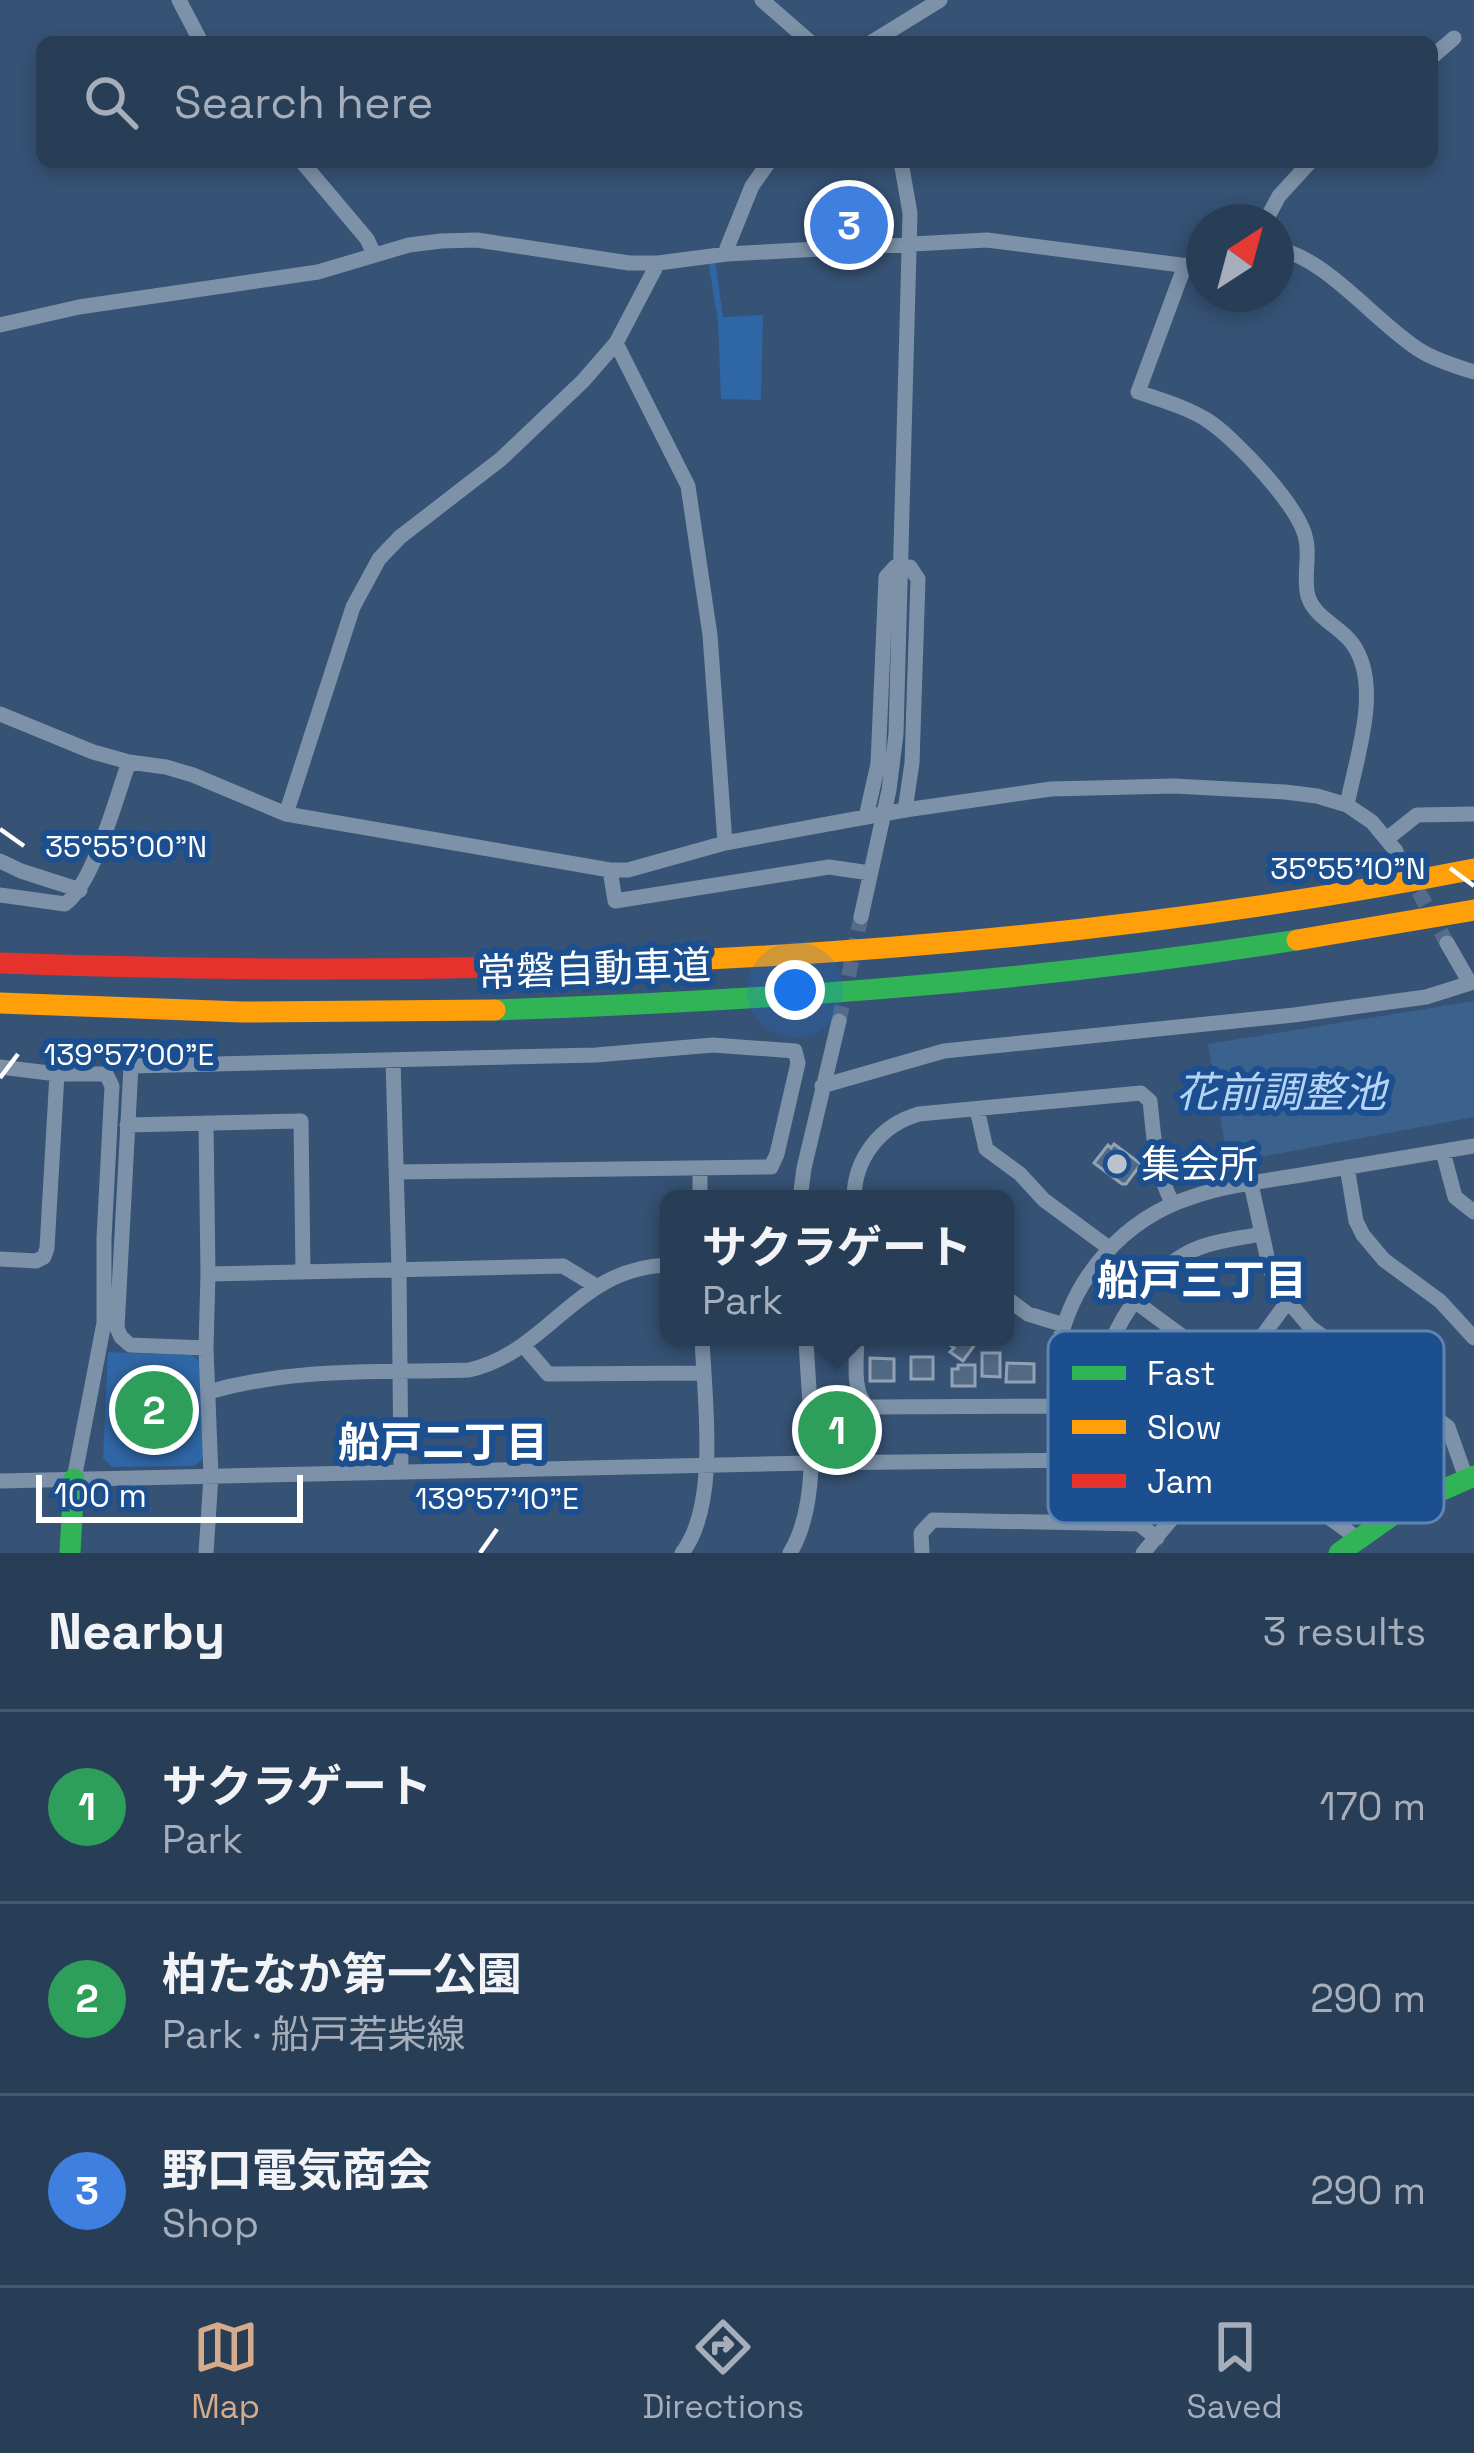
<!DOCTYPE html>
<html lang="en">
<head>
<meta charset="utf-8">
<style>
	:root { --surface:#283e57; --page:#344961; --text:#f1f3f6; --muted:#a5aeba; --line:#44576d; --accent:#d6ab8b }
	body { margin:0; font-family:"Space Grotesk","Noto Sans JP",sans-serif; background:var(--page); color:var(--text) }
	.compass { position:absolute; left:1186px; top:204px; width:108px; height:108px; border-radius:50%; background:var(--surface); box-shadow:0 6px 18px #0003; rotate:36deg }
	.scale { position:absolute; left:36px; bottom:30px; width:267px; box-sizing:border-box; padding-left:12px; border:6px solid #fff; border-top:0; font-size:33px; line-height:42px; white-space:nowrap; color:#fff; -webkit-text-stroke:9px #1b4f8f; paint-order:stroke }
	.you { position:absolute; left:795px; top:990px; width:42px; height:42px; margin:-30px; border:9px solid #fff; border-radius:50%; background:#1a73e8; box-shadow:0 0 0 18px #1a73e833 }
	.badge { display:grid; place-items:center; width:78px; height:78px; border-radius:50%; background:var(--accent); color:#fff; font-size:39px; font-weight:700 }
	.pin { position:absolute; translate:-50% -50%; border:6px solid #fff; box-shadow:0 3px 12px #0006 }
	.popup { position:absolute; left:660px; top:1190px; width:354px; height:156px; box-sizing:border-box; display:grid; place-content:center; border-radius:18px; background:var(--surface); filter:drop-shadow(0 3px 9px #0005); font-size:39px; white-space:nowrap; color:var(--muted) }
	.popup b { font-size:45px; color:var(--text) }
	.popup::after { content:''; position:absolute; left:50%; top:100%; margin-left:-24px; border:24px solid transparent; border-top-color:var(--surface) }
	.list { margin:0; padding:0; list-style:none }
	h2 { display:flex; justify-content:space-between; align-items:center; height:156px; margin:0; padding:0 48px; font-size:51px }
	h2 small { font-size:39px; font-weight:400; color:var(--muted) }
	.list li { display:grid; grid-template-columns:78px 1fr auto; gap:36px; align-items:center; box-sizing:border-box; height:192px; padding:0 48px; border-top:3px solid var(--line) }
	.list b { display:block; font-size:45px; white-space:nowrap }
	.list p { margin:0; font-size:39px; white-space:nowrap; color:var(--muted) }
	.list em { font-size:39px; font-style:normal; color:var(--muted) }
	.icon { flex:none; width:66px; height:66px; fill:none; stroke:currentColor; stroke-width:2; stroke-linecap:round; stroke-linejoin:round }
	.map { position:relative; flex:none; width:1474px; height:1553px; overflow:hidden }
	.search { position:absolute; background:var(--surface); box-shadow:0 6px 18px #0003; left:36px; right:36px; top:36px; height:132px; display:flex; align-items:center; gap:30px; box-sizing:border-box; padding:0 42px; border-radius:18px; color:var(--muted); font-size:45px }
	.sheet { height:732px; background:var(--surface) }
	nav { display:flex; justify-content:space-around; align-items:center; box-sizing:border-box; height:168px; border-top:3px solid var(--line); background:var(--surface); font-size:33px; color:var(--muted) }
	nav a { display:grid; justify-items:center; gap:6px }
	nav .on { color:var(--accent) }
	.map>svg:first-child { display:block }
</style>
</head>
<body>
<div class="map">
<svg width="1474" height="1553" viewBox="0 0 1474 1553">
	<rect width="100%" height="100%" fill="#365274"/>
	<!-- green -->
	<path fill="#2f66a5" d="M 715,259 L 723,317 L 763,315 L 761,400 L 721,399 L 718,322 L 708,260 Z
		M 108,1352 L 192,1355 L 201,1362 L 203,1459 L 194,1466 L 112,1467 L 103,1458 Z
		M 815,1395 L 850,1395 L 851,1403 L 858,1413 L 859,1456 L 828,1456 L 817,1446 Z"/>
	<!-- water -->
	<path fill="#3b618d" d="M 1474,1001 L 1474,1117 L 1228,1163 L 1208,1044 Z"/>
	<!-- building -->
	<path fill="#526984" stroke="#92a2b6" stroke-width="3" d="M 1114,1144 L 1141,1164 L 1126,1184 L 1122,1184 L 1094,1163 L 1108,1145 L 1111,1148 Z
		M 952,1337 L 968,1337 L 976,1343 L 963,1361 L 950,1352 L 954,1348 L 948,1343 Z
		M 982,1353 L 1000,1353 L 1000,1377 L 982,1376 Z
		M 911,1357 L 933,1357 L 933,1379 L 911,1379 Z
		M 870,1358 L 894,1359 L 894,1381 L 870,1381 Z
		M 1007,1363 L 1034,1364 L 1034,1382 L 1006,1382 Z
		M 958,1365 L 975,1365 L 975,1386 L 952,1386 L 952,1369 L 958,1369 Z"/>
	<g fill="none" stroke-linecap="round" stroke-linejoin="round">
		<!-- street-tunnel -->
		<path stroke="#546c89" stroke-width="15" stroke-dasharray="15 8" stroke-linecap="butt" d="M 1396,851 L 1447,943
			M 839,1021 L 861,917"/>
		<!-- street -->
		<path stroke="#7d92a8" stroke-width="15" d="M 179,0 L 201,42
			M 762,0 L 810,42
			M 872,42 L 940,0
			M 1432,57 L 1454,38
			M 302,162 L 367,239 L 374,254
			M 1265,222 L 1279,196 L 1310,162
			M 1276,249 C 1324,255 1378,325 1421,351 C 1437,361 1456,366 1474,372
			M 727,254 L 727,248 L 752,186 L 769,162
			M 1185,265 L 1138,392 C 1161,400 1186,407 1207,420 C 1235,438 1301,508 1306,540 C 1310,558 1303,578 1308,596 C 1314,617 1339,626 1352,643 C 1383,685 1356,758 1347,805
			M 0,325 L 79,307 L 318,272 L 409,245 L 441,241 L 477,240 L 629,263 L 658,263 L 727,254 L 987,240 L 1204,268
			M 616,343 L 688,486 L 710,635 L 725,843
			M 902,567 L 910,567 L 918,579 L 912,763 L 905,810 L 1051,789 L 1174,786 L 1285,792 L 1317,796 L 1347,805 L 1372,822 L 1396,851
			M 0,714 L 93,752 L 129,762 L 166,767 L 193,775 L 286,814 L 610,870 L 628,870 L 725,843 L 866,817 L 878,764 L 886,577 L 895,567 L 902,567
			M 286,814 L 353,607 L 379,559 L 400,537 L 501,459 L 583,381 L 616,343 L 658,263
			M 1388,838 L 1417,815 L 1474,814
			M 0,861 L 21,871 L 80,890
			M 610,870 L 615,901 L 829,867 L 870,873
			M 0,895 L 65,904 C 94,883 116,798 129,762
			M 861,917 L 889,790 L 896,734 L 910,213 L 901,162
			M 1447,943 L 1470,983
			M 393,1060 L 399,1270 L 401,1472
			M 0,1067 L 57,1074 L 106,1074 L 112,1086 L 104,1238 L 104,1323 L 74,1479
			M 822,1086 L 944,1051 L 1294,1015 L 1426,997 L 1474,982
			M 977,1109 L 986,1149 L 1020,1174 L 1044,1200 L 1109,1248
			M 127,1125 L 301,1121 L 303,1271
			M 1443,1152 L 1455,1197 L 1474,1212
			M 1347,1167 L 1356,1221 L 1363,1235 L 1384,1260 L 1440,1301 L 1474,1338
			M 700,1170 L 700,1199
			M 1251,1184 L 1270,1270 L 1288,1301 L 1310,1327 L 1448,1427 L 1466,1478
			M 800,1199 L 804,1168 L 839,1021
			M 854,1199 C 854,1159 880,1125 919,1114 L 1141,1093 L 1150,1101 C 1154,1138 1155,1171 1173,1204
			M 1261,1234 C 1237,1239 1211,1241 1189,1252 C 1144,1275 1084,1355 1112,1406 L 1192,1407 L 1246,1417 L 1298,1436 L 1329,1451 L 1359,1471 L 1370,1465 L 1414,1403
			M 0,1259 L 36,1261 L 44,1257 L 47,1248 L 57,1074
			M 208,1274 L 563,1266 L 596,1286
			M 1005,1297 L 1028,1314 L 1064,1325
			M 1133,1300 L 1227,1369 L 1232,1370 L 1242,1364 L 1288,1301
			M 857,1337 C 857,1359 851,1392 868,1407 L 1055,1406
			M 523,1345 L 548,1374 L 703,1373
			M 206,1348 L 130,1345 L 121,1337 L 117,1328 L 131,1066 L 596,1055 L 713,1045 L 795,1051 L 798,1063 L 777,1154 L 771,1167 L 396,1172
			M 208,1392 C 296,1367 379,1373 469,1370 C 549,1352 576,1267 669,1265
			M 1057,1459 C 1056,1423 1051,1383 1058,1348 C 1073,1277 1123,1219 1192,1197 C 1227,1185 1265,1181 1301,1175 C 1358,1165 1416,1156 1474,1146
			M 0,1481 L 810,1463 L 1181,1459 C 1264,1468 1292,1490 1357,1538
			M 206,1553 L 211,1476 L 206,1348 L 208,1274 L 206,1123
			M 682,1553 C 720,1504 704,1398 702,1337
			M 790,1553 C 824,1497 808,1401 806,1337
			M 922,1553 L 921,1533 L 933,1520 L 1139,1524 L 1157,1538
			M 1143,1553 L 1175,1515 L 1181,1459"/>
		<!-- fast -->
		<path stroke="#30b455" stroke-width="21" d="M 495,1010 C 763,1001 1031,982 1297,940
			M 70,1553 L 74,1479
			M 1339,1553 L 1404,1507 L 1474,1476"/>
		<!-- slow -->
		<path stroke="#ff9f0a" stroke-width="21" d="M 1297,940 L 1474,910
			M 669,961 C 938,949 1210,921 1474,869
			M 0,1003 L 242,1012 L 495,1010"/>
		<!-- jam -->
		<path stroke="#e5322d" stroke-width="21" d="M 0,963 C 223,971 446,972 669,961"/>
		<!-- street-bridge -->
		<path stroke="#7d92a8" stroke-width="15" d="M 866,817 L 905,810"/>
	</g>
	<!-- ticks -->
	<path fill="none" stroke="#fff" stroke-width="4.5" d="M 0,829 L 24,846M 1450,868 L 1474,886M 0,1078 L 18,1054M 480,1553 L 497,1529"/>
	<!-- markers -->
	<circle fill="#b9c2ce" stroke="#1b4f8f" stroke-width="4.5" cx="1117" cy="1164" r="12"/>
	<g text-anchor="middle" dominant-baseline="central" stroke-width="12" stroke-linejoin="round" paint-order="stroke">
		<!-- street labels -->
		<g font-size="39" fill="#fff" stroke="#1b4f8f">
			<text transform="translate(594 969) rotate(-2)">常磐自動車道</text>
		</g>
		<!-- poi labels -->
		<g font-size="39" fill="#fff" stroke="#1b4f8f" text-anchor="start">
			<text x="1141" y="1164">集会所</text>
		</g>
		<!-- water labels -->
		<g font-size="42" font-style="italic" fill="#b5d3f5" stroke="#1b4f8f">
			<text x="1281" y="1092">花前調整池</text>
		</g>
		<!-- neighbourhood labels -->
		<g font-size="42" font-weight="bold" fill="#fff" stroke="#1b4f8f">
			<text x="1202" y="1280">船戸三丁目</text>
			<text x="443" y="1442">船戸二丁目</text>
		</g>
	</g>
	<!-- legend -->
	<rect x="1048" y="1331" width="396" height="192" rx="18" fill="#1b4f8f" stroke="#5f84b1" stroke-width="3"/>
	<rect x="1072" y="1366" width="54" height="14" fill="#30b455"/>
	<rect x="1072" y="1420" width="54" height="14" fill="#ff9f0a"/>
	<rect x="1072" y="1474" width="54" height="14" fill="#e5322d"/>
	<g font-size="33" fill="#fff">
		<text x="1147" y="1385">Fast</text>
		<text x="1147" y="1439">Slow</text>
		<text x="1147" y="1493">Jam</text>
	</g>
	<g font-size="30" text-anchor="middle" fill="#fff" stroke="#1b4f8f" stroke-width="12" stroke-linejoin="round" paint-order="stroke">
		<text x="126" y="857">35°55'00"N</text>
		<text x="1348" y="879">35°55'10"N</text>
		<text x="129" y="1065">139°57'00"E</text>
		<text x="497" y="1509">139°57'10"E</text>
	</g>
</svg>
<svg class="compass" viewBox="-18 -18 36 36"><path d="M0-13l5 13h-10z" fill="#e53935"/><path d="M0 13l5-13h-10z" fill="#a5aeba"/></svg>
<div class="scale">100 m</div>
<div class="you"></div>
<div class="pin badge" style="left:837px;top:1430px;background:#2e9e5b">1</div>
<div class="popup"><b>サクラゲート</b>Park</div>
<div class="pin badge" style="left:154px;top:1410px;background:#2e9e5b">2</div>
<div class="pin badge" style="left:849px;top:225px;background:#3f7fe0">3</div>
<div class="search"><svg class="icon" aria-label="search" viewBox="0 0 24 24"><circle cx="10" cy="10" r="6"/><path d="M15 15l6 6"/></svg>Search here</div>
</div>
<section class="sheet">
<h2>Nearby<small>3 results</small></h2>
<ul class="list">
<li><span class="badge" style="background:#2e9e5b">1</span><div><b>サクラゲート</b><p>Park</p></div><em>170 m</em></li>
<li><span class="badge" style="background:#2e9e5b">2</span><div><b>柏たなか第一公園</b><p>Park · 船戸若柴線</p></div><em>290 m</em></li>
<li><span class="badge" style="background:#3f7fe0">3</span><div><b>野口電気商会</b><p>Shop</p></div><em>290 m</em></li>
</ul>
</section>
<nav>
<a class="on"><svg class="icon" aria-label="map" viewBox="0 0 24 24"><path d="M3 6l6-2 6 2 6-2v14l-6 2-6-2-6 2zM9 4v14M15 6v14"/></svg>Map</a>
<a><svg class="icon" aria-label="directions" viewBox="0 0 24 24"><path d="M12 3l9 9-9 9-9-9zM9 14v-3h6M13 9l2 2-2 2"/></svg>Directions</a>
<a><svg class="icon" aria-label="saved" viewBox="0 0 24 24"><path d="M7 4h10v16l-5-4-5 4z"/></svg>Saved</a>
</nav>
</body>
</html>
